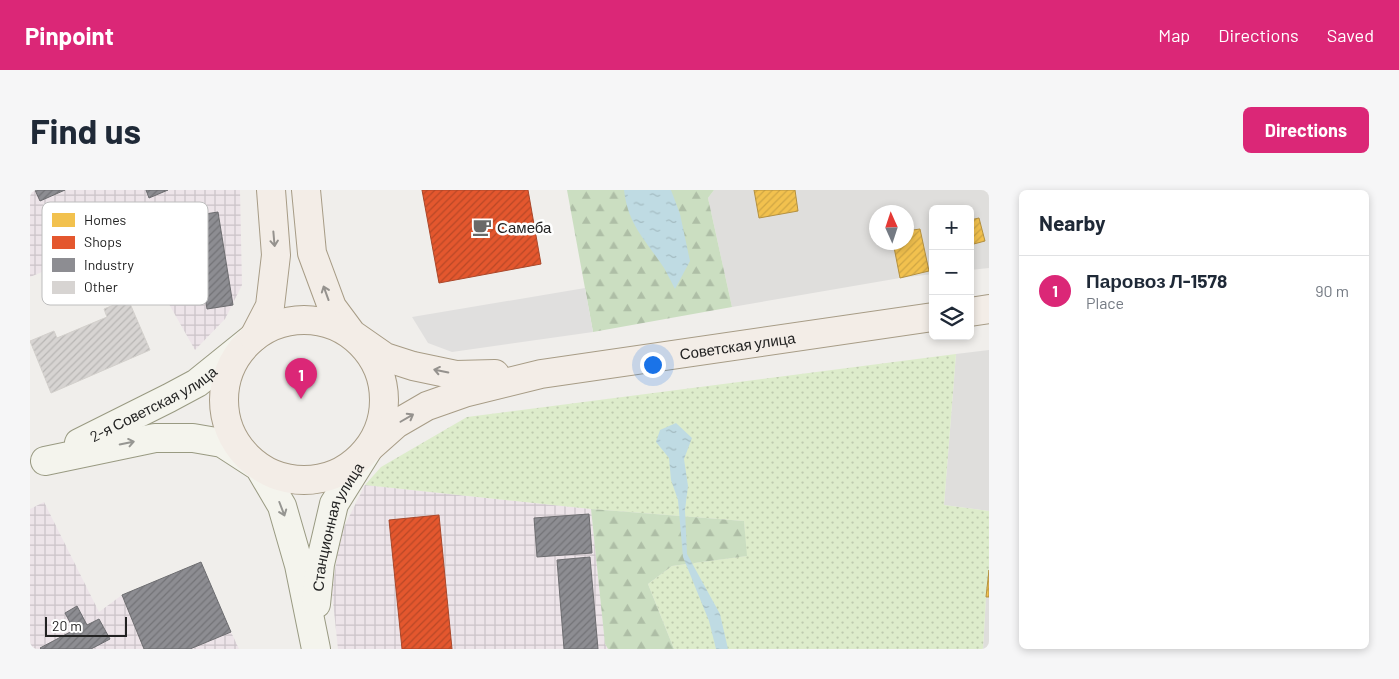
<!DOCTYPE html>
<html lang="en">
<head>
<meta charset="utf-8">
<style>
	:root { --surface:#fff; --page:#f6f6f7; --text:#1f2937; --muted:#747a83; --line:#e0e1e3; --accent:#db2777 }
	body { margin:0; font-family:Barlow,sans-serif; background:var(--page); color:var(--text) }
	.controls { position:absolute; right:15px; top:15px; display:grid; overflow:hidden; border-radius:8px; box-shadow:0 2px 8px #0003 }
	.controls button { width:45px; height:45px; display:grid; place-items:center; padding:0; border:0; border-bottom:1px solid var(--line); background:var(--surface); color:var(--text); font:25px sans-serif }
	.compass { position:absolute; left:839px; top:15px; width:45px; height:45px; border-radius:50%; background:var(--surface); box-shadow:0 2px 8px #0003; rotate:357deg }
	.scale { position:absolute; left:15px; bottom:12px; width:82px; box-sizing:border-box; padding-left:5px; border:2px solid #222; border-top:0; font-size:14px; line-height:18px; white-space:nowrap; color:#222; -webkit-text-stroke:4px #fff; paint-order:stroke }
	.you { position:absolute; left:622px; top:174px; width:18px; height:18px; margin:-12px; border:4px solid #fff; border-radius:50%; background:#1a73e8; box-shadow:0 0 0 8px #1a73e833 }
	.badge { display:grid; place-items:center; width:32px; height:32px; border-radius:50%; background:var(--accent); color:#fff; font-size:16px; font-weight:700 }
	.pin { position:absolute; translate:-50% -41px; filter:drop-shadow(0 1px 2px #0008) }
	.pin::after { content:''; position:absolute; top:26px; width:18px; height:15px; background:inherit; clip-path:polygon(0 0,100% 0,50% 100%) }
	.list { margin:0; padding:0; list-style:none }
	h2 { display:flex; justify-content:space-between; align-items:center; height:65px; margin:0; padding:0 20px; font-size:21px }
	h2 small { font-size:16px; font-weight:400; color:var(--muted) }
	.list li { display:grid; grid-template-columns:32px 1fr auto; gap:15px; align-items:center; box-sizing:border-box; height:70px; padding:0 20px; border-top:1px solid var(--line) }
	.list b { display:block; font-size:19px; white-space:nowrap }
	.list p { margin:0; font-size:16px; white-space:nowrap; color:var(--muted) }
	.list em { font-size:16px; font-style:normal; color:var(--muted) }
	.icon { flex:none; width:28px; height:28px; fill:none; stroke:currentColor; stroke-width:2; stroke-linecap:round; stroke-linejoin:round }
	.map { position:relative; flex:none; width:959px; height:459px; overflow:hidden; border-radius:8px }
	header { display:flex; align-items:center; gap:30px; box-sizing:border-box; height:70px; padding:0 25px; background:var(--accent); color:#fff }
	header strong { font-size:24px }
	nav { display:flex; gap:28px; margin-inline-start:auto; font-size:18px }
	.intro { display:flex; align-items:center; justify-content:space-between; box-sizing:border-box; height:120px; padding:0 30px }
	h1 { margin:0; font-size:35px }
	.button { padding:12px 22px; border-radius:8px; background:var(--accent); color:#fff; font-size:18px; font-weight:700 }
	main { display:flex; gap:30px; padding:0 30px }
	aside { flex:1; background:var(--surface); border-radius:8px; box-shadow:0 2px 8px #0003 }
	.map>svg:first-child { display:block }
</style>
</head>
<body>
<header>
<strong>Pinpoint</strong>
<nav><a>Map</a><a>Directions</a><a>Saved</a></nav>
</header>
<div class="intro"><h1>Find us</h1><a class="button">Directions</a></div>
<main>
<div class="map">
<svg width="959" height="459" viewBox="0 0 959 459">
	<defs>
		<pattern id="industrial-grid" width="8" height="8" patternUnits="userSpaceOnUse" patternTransform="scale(1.25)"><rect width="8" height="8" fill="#ede4e9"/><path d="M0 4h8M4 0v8" fill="none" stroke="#cbc3c8"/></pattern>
		<pattern id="grass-dots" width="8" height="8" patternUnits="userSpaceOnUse" patternTransform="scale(1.25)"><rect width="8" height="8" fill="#ddeccb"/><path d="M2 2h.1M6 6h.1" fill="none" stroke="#bdcaae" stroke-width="1.8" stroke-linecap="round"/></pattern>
		<pattern id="forest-firs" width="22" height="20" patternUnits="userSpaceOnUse" patternTransform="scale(1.25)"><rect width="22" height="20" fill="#cbdec1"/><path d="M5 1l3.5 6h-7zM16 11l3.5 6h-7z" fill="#aebea6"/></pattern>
		<pattern id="water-ripples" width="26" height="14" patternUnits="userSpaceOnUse" patternTransform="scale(1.25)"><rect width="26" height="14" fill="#bfdbe3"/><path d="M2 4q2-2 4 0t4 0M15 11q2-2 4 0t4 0" fill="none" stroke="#a4bcc2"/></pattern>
		<pattern id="homes-hatch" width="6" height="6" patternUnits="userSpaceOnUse" patternTransform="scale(1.25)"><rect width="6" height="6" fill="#f2c14e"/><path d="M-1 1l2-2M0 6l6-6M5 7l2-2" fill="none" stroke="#cfa644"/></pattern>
		<pattern id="shops-hatch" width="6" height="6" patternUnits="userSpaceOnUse" patternTransform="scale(1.25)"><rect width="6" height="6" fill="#e4572e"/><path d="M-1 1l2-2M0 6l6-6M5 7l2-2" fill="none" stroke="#b84827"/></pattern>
		<pattern id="industry-hatch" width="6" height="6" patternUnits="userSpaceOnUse" patternTransform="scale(1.25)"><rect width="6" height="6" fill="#8d8d92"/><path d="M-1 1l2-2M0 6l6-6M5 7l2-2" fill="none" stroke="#737377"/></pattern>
		<pattern id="building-hatch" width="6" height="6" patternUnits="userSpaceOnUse" patternTransform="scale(1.25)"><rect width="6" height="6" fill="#d7d4d2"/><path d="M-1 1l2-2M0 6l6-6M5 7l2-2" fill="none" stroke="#b8b6b4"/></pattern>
	</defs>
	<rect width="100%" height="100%" fill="#f0eeeb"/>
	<!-- residential -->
	<path fill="#dfdedc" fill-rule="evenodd" d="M 684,0 L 959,0 L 959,78 L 940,80 L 940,19 L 903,19 L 903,84 L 870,88 L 702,117 L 678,8 ZM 846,22 L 876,22 L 876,52 L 846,52 Z
		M 959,160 L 959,321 L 914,315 L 926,164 Z
		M 959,380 L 959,459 L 953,459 L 956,407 Z"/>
	<!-- industrial -->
	<path fill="url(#industrial-grid)" d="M 0,0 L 210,0 L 212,95 L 195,129 L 165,160 L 100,45 L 0,87 Z
		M 335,295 L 561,319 L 575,454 L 578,459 L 308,459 L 302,402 L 310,345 Z
		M 14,312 L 69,422 L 92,405 L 114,459 L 0,459 L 0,319 Z
		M 201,442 L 209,459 L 160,459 Z"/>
	<!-- grass -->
	<path fill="url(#grass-dots)" d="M 926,164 L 914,315 L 959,321 L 959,380 L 956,407 L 953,459 L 644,459 L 618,394 L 642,376 L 716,366 L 714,331 L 561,319 L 335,295 L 351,277 L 437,227 Z"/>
	<!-- forest -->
	<path fill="url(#forest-firs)" d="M 537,0 L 684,0 L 678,8 L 702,117 L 563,142 Z
		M 561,319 L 714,331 L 717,366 L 642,376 L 618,394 L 644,459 L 578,459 L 575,454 Z"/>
	<!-- parking -->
	<path fill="#e0dfde" d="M 555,98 L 563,142 L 422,162 L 398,153 L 382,127 Z"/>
	<!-- water -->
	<path fill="url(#water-ripples)" d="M 594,0 L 641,0 L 650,24 L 660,71 L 645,99 C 640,90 636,80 630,72 C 612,46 598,33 594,0 Z
		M 646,233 L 662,248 L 654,269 L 658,296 L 655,320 L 657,364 L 690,424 L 698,459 L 686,459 L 679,431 L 653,367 L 648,310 L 641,290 L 639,268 L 626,252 L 630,240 Z"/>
	<!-- homes -->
	<path fill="url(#homes-hatch)" stroke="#b49141" d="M 724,0 L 765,0 L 768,21 L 729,28 Z
		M 949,28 L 955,51 L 940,55 L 940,30 Z
		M 890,39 L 899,81 L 870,88 L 863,52 L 876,52 L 876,41 Z
		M 959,380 L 959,407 L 956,407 Z"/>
	<!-- shops -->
	<path fill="url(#shops-hatch)" stroke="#aa472a" d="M 392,0 L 498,0 L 511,74 L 409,93 Z
		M 409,325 L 422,459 L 372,459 L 359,330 Z"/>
	<!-- industry -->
	<path fill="url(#industry-hatch)" stroke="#6d6d70" d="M 5,0 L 35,0 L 10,11 Z
		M 116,0 L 138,0 L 119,8 Z
		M 188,22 L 203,115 L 177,119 L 162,26 Z
		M 559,324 L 562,363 L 507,367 L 504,328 Z
		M 560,367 L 568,459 L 534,459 L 527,370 Z
		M 171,372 L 201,442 L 160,459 L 114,459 L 92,405 Z
		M 47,416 L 57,435 L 69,429 L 80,449 L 61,459 L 11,459 L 10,458 L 44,440 L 35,423 Z"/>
	<!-- building -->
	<path fill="url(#building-hatch)" stroke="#d3d0cc" d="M 98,109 L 120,160 L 21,203 L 0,151 L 24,141 L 27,148 L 77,127 L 74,119 Z"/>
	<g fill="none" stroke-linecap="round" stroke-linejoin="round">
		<!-- secondary casing -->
		<g stroke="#999a82" stroke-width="30">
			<g id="secondary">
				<path id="s1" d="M 49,253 L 139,208 L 167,193 L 224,147"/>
				<path d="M 15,271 L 125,248 L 163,248 L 192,253 L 229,277 L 252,316 L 269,375 L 286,459"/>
				<path id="s2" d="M 286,414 L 290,374 L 304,314 L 339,258"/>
			</g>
		</g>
		<!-- primary casing -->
		<g stroke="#a79c86" stroke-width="30">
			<g id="primary">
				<path d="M 276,0 L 282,63 L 302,117 L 322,144 L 355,167 L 383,176 L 426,185 L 465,184"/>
				<path d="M 940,122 L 959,119"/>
				<circle cx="274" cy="210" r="80"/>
				<path d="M 224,147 L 240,116 L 246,65 L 241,0"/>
				<path id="s3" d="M 339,258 L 366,234 L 397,216 L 434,203 L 511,184 L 903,127"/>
			</g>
		</g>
		<!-- secondary -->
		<use href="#secondary" stroke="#f4f4ed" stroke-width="28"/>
		<!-- primary -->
		<use href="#primary" stroke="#f3ede7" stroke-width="28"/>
	</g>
	<!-- one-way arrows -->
	<defs><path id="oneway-shaft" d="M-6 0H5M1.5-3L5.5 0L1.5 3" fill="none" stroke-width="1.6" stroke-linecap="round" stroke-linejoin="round" transform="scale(1.25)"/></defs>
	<g stroke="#95928e">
		<use href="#oneway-shaft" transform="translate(244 49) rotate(85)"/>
		<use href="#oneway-shaft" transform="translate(296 103) rotate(-110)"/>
		<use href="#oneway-shaft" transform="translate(411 181) rotate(-168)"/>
		<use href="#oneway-shaft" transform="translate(377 228) rotate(-30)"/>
	</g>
	<g stroke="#969692">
		<use href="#oneway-shaft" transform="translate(97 253) rotate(-11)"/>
		<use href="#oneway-shaft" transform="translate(252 319) rotate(69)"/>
	</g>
	<!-- icons -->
	<defs>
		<g id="cafe-bare" transform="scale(1.5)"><path d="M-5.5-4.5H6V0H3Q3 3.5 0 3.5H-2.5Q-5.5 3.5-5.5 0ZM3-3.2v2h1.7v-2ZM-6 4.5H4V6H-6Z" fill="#6a6968" stroke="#fff" stroke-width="2.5" paint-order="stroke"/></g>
	</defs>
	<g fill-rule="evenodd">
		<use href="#cafe-bare" x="452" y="37"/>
	</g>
	<g text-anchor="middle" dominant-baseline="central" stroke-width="5" stroke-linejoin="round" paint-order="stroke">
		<!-- poi labels -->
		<g font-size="15" fill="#222" stroke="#fff" text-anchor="start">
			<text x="467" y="37">Самеба</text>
		</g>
		<!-- street labels -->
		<g font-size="15" fill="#222" stroke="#fff">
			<text stroke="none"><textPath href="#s3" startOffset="389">Советская улица</textPath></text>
			<text stroke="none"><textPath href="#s1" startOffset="84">2-я Советская улица</textPath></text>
			<text stroke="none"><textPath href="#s2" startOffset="81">Станционная улица</textPath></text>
		</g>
	</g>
	<!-- legend -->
	<rect x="12" y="12" width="166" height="103" rx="8" fill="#fff" stroke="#bdbdbd" stroke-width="1"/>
	<rect x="22" y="23" width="23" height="14" fill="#f2c14e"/>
	<rect x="22" y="46" width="23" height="13" fill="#e4572e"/>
	<rect x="22" y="68" width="23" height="14" fill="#8d8d92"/>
	<rect x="22" y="91" width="23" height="13" fill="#d7d4d2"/>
	<g font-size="14" fill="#222">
		<text x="54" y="35">Homes</text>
		<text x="54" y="57">Shops</text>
		<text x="54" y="80">Industry</text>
		<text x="54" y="102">Other</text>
	</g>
</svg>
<div class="controls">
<button>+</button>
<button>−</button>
<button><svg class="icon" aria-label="layers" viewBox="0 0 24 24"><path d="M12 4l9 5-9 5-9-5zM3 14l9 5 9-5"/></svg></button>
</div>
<svg class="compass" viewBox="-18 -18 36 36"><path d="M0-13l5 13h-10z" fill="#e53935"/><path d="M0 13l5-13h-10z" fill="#747a83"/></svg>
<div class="scale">20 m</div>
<div class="you"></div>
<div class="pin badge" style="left:271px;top:209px">1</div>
</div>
<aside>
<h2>Nearby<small></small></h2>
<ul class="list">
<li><span class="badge">1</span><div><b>Паровоз Л-1578</b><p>Place</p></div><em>90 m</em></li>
</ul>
</aside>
</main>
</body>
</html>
